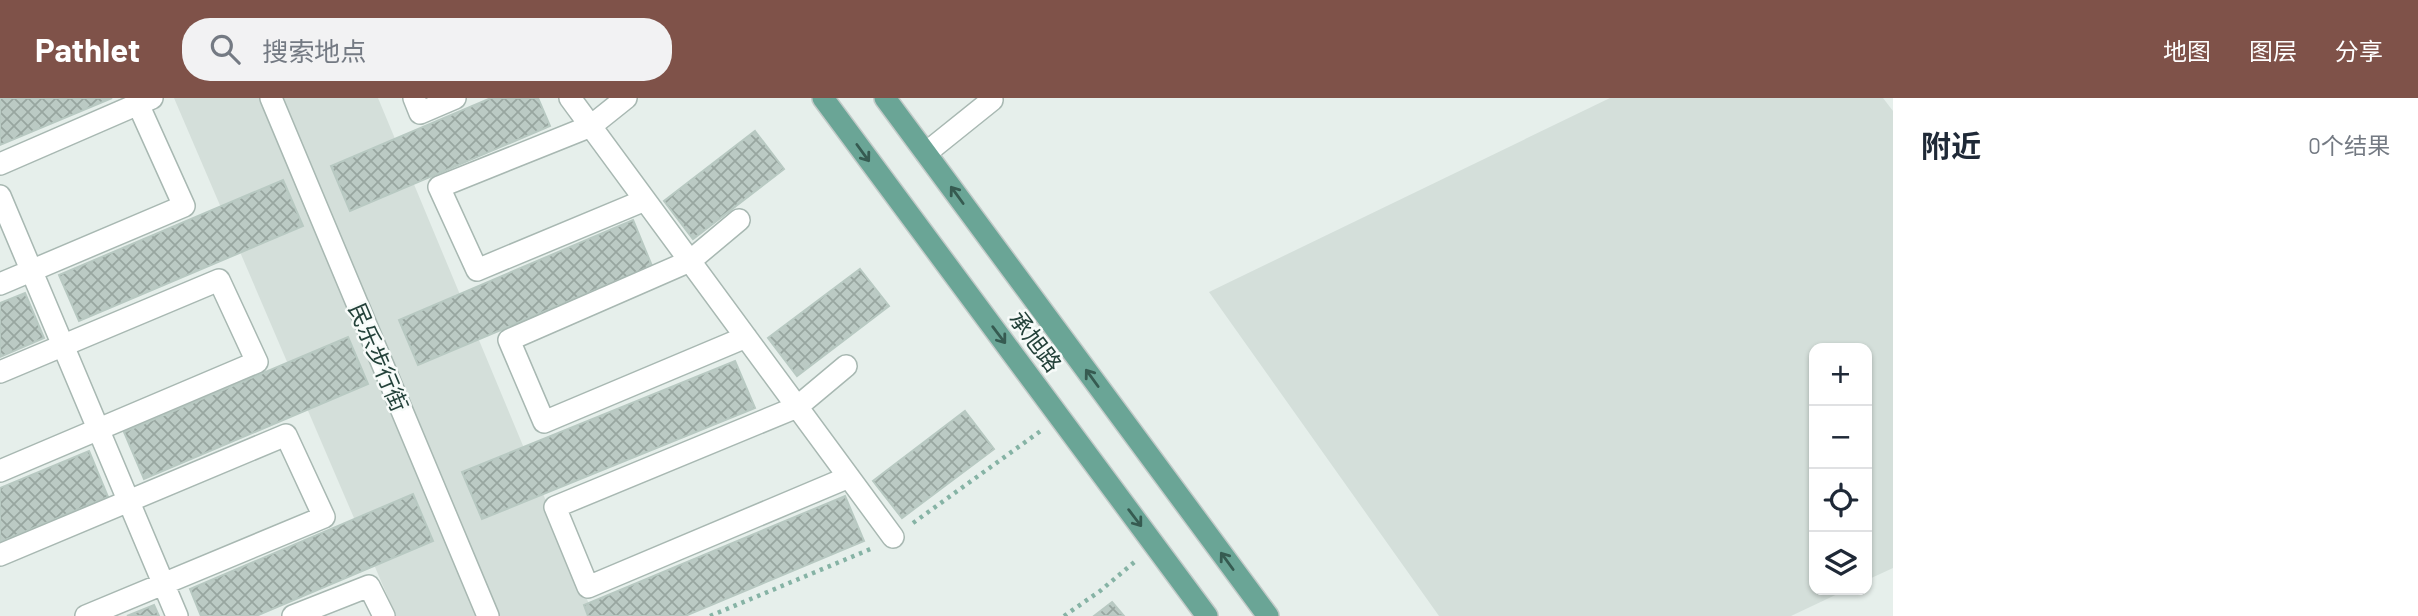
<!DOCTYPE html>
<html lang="zh">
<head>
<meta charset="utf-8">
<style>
	:root { --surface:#fff; --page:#f2f2f3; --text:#1f2937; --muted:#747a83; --line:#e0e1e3; --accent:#7f5249 }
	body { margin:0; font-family:Barlow,"Noto Sans SC",sans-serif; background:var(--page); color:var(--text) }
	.controls { position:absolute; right:21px; bottom:21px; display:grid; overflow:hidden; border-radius:14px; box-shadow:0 2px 5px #0004 }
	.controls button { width:63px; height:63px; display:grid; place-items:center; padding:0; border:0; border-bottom:2px solid var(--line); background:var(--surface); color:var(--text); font:35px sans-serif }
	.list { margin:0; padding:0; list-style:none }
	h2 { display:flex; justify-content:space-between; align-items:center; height:91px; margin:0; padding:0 28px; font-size:30px }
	h2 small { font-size:23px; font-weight:400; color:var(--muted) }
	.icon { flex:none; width:38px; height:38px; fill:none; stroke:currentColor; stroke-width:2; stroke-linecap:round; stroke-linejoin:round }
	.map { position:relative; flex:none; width:1893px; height:518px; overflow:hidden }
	header { display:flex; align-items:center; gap:42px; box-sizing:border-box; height:98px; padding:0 35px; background:var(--accent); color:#fff }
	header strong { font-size:33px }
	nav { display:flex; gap:38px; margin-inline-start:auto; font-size:24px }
	.search { width:490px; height:63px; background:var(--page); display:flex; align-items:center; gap:18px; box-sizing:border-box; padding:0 24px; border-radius:28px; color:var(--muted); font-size:26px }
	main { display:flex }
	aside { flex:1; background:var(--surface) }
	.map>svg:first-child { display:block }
</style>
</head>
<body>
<header>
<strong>Pathlet</strong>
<div class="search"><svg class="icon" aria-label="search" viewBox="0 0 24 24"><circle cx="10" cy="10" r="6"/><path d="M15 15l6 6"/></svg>搜索地点</div>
<nav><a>地图</a><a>图层</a><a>分享</a></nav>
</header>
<main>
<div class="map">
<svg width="1893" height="518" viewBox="0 0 1893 518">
	<defs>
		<pattern id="building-cross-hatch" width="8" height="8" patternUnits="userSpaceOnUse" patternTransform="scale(1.75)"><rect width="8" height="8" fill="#bbcac4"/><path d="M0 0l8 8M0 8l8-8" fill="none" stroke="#98a6a0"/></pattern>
	</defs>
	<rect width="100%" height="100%" fill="#e6efeb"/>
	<!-- built -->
	<path fill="#d4dfda" d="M 174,0 L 378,0 L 594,518 L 396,518 Z
		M 1610,0 L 1883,0 L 1893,13 L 1893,470 L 1867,482 L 1867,250 L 1814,250 L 1814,492 L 1846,492 L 1791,518 L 1439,518 L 1209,194 Z"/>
	<!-- building -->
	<path fill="url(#building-cross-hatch)" stroke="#b8c9c2" stroke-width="2" d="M 0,0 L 112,0 L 0,47 Z
		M 491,0 L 538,0 L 550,28 L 350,113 L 331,68 Z
		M 755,33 L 784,71 L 693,141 L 664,103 Z
		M 283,82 L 303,128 L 79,223 L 59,177 Z
		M 633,122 L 652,168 L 418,267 L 399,222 Z
		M 860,171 L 889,208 L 797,278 L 768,240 Z
		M 25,195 L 44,240 L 0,259 L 0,205 Z
		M 348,239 L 368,286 L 144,381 L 124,334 Z
		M 735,263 L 755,310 L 482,421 L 462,374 Z
		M 965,313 L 994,351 L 902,420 L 873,383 Z
		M 89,353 L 108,399 L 0,444 L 0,390 Z
		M 413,396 L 433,443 L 256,518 L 201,518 L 190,491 Z
		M 845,398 L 864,443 L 685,518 L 588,518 L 584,507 Z
		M 1112,504 L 1124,518 L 1094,518 Z
		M 154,507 L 159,518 L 127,518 Z"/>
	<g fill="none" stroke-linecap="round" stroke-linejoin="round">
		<!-- minor casing -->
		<g stroke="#a8b8b2" stroke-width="24">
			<path id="minor" d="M 271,0 L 488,518
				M 414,0 L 420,15 L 455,0
				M 570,0 L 893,439
				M 626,0 L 591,28 L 439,89 L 477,172 L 645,102
				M 926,55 L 992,2 L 990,0
				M 0,66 L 152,0
				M 0,98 L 177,518
				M 739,122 L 690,163 L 509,242 L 544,324 L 746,239
				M 0,186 L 184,108 L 138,6
				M 846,268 L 797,309 L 555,409 L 588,489 L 849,379
				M 0,274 L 219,182 L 257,264 L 0,373
				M 0,457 L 286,337 L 324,419 L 86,518
				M 293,518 L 369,488 L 384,518"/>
		</g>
		<!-- major casing -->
		<g stroke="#c2cac8" stroke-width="24">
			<path id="major" d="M 823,0 L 1207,518
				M 885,0 L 1268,518"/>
		</g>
		<!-- path -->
		<path stroke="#86b3a5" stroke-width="4.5" stroke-dasharray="3.5 5" stroke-linecap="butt" d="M 913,425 L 1042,332
			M 710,518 L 873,450
			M 1064,518 L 1100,493 L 1138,461"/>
		<!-- minor -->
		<use href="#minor" stroke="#fff" stroke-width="21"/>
		<!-- major -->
		<use href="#major" stroke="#6aa596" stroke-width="21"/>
	</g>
	<!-- one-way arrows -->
	<defs><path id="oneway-shaft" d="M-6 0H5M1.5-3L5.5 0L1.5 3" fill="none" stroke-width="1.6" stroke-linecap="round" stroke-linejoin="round" transform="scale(1.75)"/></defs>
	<g stroke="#365b51">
		<use href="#oneway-shaft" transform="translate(863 55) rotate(54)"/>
		<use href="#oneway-shaft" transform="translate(957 97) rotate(-126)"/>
		<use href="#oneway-shaft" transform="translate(999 237) rotate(53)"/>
		<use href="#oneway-shaft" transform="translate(1092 280) rotate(-126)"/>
		<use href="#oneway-shaft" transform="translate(1135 420) rotate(53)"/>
		<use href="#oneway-shaft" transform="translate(1227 463) rotate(-126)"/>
	</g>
	<g text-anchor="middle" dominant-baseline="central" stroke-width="5" stroke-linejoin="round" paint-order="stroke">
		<!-- street labels -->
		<g font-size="23" fill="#24423a" stroke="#f7fbf9">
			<text transform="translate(1036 243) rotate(53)">承旭路</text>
			<text transform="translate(379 259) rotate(67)">民乐步行街</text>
		</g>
	</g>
</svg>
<div class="controls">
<button>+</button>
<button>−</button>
<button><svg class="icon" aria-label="locate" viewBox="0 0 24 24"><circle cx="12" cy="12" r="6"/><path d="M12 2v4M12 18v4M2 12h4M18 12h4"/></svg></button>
<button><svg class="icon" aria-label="layers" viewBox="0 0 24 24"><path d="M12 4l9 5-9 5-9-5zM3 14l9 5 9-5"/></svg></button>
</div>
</div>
<aside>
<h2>附近<small>0个结果</small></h2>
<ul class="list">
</ul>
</aside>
</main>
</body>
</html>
